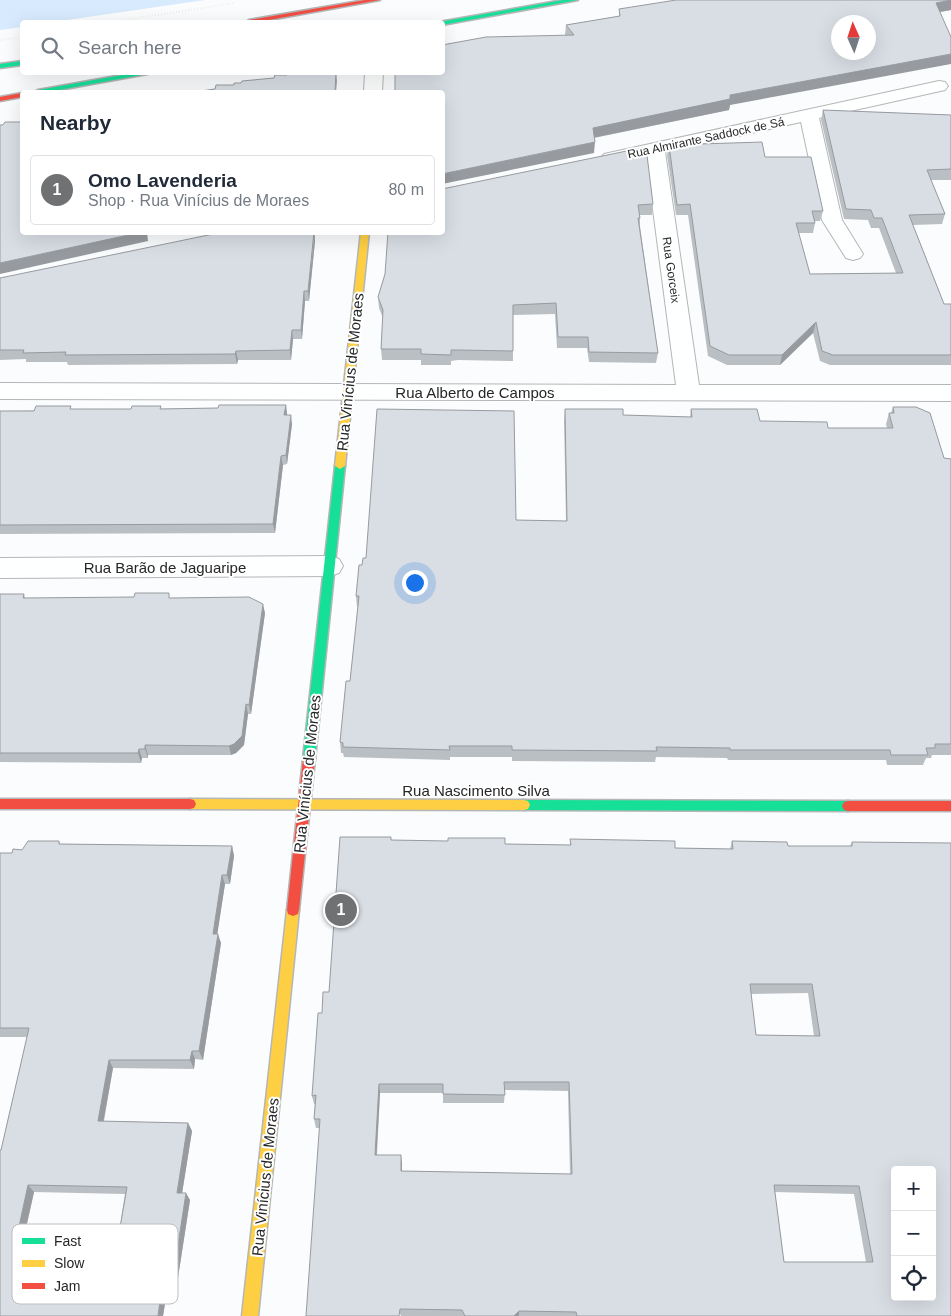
<!DOCTYPE html>
<html lang="en">
<head>
<meta charset="utf-8">
<style>
	:root { --surface:#fff; --page:#f2f2f3; --text:#1f2937; --muted:#747a83; --line:#e0e1e3; --accent:#707172 }
	body { margin:0; font-family:Helvetica,sans-serif; background:var(--page); color:var(--text) }
	.controls { position:absolute; right:15px; bottom:15px; display:grid; overflow:hidden; border-radius:5px; box-shadow:0 5px 20px #0002 }
	.controls button { width:45px; height:45px; display:grid; place-items:center; padding:0; border:0; border-bottom:1px solid var(--line); background:var(--surface); color:var(--text); font:25px sans-serif }
	.compass { position:absolute; left:831px; top:15px; width:45px; height:45px; border-radius:50%; background:var(--surface); box-shadow:0 5px 20px #0002; rotate:357deg }
	.you { position:absolute; left:414px; top:582px; width:18px; height:18px; margin:-12px; border:4px solid #fff; border-radius:50%; background:#1a73e8; box-shadow:0 0 0 8px #1a73e833 }
	.badge { display:grid; place-items:center; width:32px; height:32px; border-radius:50%; background:var(--accent); color:#fff; font-size:16px; font-weight:700 }
	.pin { position:absolute; translate:-50% -50%; border:2px solid #fff; box-shadow:0 1px 5px #0006 }
	.list { margin:0; padding:0; list-style:none }
	h2 { display:flex; justify-content:space-between; align-items:center; height:65px; margin:0; padding:0 20px; font-size:21px }
	h2 small { font-size:16px; font-weight:400; color:var(--muted) }
	.list li { display:grid; grid-template-columns:32px 1fr auto; gap:15px; align-items:center; box-sizing:border-box; height:70px; margin:0 10px 10px; padding:0 10px; border:1px solid var(--line); border-radius:5px }
	.list b { display:block; font-size:19px; white-space:nowrap }
	.list p { margin:0; font-size:16px; white-space:nowrap; color:var(--muted) }
	.list em { font-size:16px; font-style:normal; color:var(--muted) }
	.icon { flex:none; width:28px; height:28px; fill:none; stroke:currentColor; stroke-width:2; stroke-linecap:round; stroke-linejoin:round }
	.map { position:relative; flex:none; width:951px; height:1316px; overflow:hidden }
	.search { position:absolute; background:var(--surface); box-shadow:0 5px 20px #0002; left:20px; top:20px; width:425px; height:55px; display:flex; align-items:center; gap:12px; box-sizing:border-box; padding:0 18px; border-radius:5px; color:var(--muted); font-size:19px }
	.panel { position:absolute; background:var(--surface); box-shadow:0 5px 20px #0002; left:20px; top:90px; width:425px; height:145px; border-radius:5px }
	.map>svg:first-child { display:block }
</style>
</head>
<body>
<div class="map">
<svg width="951" height="1316" viewBox="0 0 951 1316">
	<rect width="100%" height="100%" fill="#fbfcfd"/>
	<!-- water -->
	<path fill="#d8eafd" d="M 0,0 L 205,0 L 53,22 L 22,22 L 22,27 L 0,30 Z"/>
	<g fill="none" stroke-linecap="round" stroke-linejoin="round">
		<!-- street casing -->
		<g stroke="#b5b6b7" stroke-width="2">
			<path id="street" d="M 365,72 L 383,72 L 382,92 L 364,92 Z
				M 939,81 L 945,82 L 948,86 L 945,90 L 819,118 L 842,220 L 863,254 L 860,258 L 853,260 L 846,258 L 822,220 L 801,122 L 665,152 L 699,385 L 951,385 L 951,401 L 0,399 L 0,383 L 676,385 L 646,156 L 611,164 L 604,162 L 601,158 L 604,154 Z
				M 330,556 L 339,559 L 343,566 L 339,573 L 330,576 L 0,578 L 0,558 Z"/>
		</g>
		<!-- fast casing -->
		<g stroke="#b5b6b7" stroke-width="3">
			<path id="fast" d="M 563,0 L 578,0 L 442,25 L 442,22 L 439,22 Z
				M 22,61 L 22,65 L 0,68 L 0,64 Z
				M 139,72 L 158,72 L 48,92 L 34,92 L 38,90 Z
				M 340,463 L 345,466 L 315,759 L 313,762 L 309,764 L 305,762 L 303,759 L 335,466 Z
				M 524,800 L 848,801 L 852,802 L 854,806 L 852,810 L 848,811 L 524,810 L 520,809 L 518,805 L 520,801 Z"/>
		</g>
		<!-- slow casing -->
		<g stroke="#b5b6b7" stroke-width="3">
			<path id="slow" d="M 361,232 L 369,232 L 345,466 L 340,469 L 335,466 Z
				M 190,799 L 524,800 L 528,801 L 530,805 L 528,809 L 524,810 L 190,809 L 186,808 L 184,804 L 186,800 Z
				M 293,904 L 298,906 L 299,910 L 258,1316 L 242,1316 L 287,910 L 288,906 Z"/>
		</g>
		<!-- jam casing -->
		<g stroke="#b5b6b7" stroke-width="3">
			<path id="jam" d="M 365,0 L 380,0 L 258,22 L 246,22 L 249,20 Z
				M 22,93 L 22,97 L 0,101 L 0,97 Z
				M 309,754 L 313,756 L 315,759 L 299,910 L 298,914 L 293,916 L 288,914 L 287,910 L 303,759 L 305,756 Z
				M 0,799 L 190,799 L 194,800 L 196,804 L 194,808 L 190,809 L 0,809 Z
				M 848,801 L 951,801 L 951,811 L 848,811 L 844,810 L 842,806 L 844,802 Z"/>
		</g>
		<!-- path -->
		<path stroke="#e1e1e1" stroke-width="2" stroke-dasharray="0.5 2.5" stroke-linecap="butt" d="M 111,22 L 234,3
			M 0,40 L 22,37"/>
		<!-- street -->
		<use href="#street" fill="#feffff" fill-rule="evenodd"/>
		<!-- fast -->
		<use href="#fast" fill="#16e098" fill-rule="evenodd"/>
		<!-- slow -->
		<use href="#slow" fill="#ffcf43" fill-rule="evenodd"/>
		<!-- jam -->
		<use href="#jam" fill="#f24e42" fill-rule="evenodd"/>
	</g>
	<!-- wall -->
	<path fill="#babfc4" fill-rule="evenodd" d="M 951,0 L 951,10 L 940,12 L 730,105 L 729,110 L 594,138 L 594,153 L 565,35 L 566,25 L 619,16 L 619,9 Z
		M 823,110 L 951,115 L 951,180 L 931,180 L 945,214 L 942,224 L 913,225 L 944,304 L 951,304 L 951,365 L 830,365 L 820,361 L 813,333 L 780,365 L 727,365 L 708,356 L 688,215 L 676,215 L 667,155 L 669,145 L 765,157 L 823,211 L 820,221 L 815,221 L 815,223 L 813,233 L 798,233 L 810,274 L 896,273 L 879,228 L 871,228 L 868,220 L 844,219 L 821,120 Z
		M 442,189 L 653,204 L 652,215 L 640,215 L 640,226 L 658,353 L 656,363 L 589,362 L 587,348 L 557,348 L 555,314 L 513,315 L 513,361 L 458,360 L 451,361 L 451,365 L 421,365 L 421,360 L 382,360 L 381,349 L 383,318 L 379,308 L 378,297 L 385,274 L 442,232 Z
		M 315,232 L 315,241 L 309,301 L 305,301 L 302,339 L 293,339 L 291,360 L 238,360 L 237,364 L 68,365 L 67,362 L 26,362 L 26,359 L 0,360 L 0,278 Z
		M 286,405 L 287,415 L 292,424 L 287,464 L 283,465 L 275,533 L 0,534 L 0,411 L 218,408 Z
		M 893,407 L 944,458 L 951,459 L 951,755 L 932,755 L 931,758 L 926,758 L 923,765 L 887,765 L 886,760 L 728,760 L 727,758 L 656,757 L 655,762 L 512,761 L 512,757 L 450,757 L 450,760 L 344,757 L 343,753 L 341,753 L 340,742 L 350,681 L 358,607 L 357,607 L 356,596 L 362,565 L 366,558 L 516,520 L 566,521 L 564,420 L 565,409 L 623,415 L 690,417 L 691,409 L 760,421 L 828,428 L 887,428 L 886,424 L 889,413 L 891,413 Z
		M 0,594 L 24,594 L 25,598 L 171,598 L 265,613 L 251,714 L 248,714 L 244,745 L 236,753 L 231,755 L 148,755 L 148,758 L 142,758 L 141,763 L 0,762 Z
		M 391,837 L 391,840 L 505,844 L 570,845 L 570,839 L 675,848 L 730,849 L 732,841 L 788,846 L 850,846 L 852,842 L 951,1316 L 401,1316 L 319,1128 L 316,1128 L 314,1119 L 315,1104 L 314,1104 L 312,1096 L 322,1013 L 329,992 ZM 808,993 L 814,1036 L 756,1035 L 751,994 ZM 505,1090 L 568,1091 L 570,1174 L 402,1171 L 402,1163 L 377,1155 L 380,1093 L 443,1093 L 443,1103 L 504,1103 ZM 775,1192 L 854,1194 L 866,1262 L 784,1262 Z
		M 59,841 L 60,844 L 232,846 L 234,856 L 230,884 L 225,884 L 217,934 L 221,943 L 203,1060 L 195,1059 L 194,1069 L 113,1068 L 104,1121 L 188,1123 L 192,1131 L 182,1193 L 190,1200 L 177,1284 L 168,1285 L 163,1316 L 0,1316 L 1,1150 L 27,1037 L 0,1037 L 0,853 L 12,853 ZM 34,1192 L 125,1194 L 117,1245 L 22,1245 Z"/>
	<!-- shaded-wall -->
	<path fill="#979ba0" d="M 951,0 L 951,10 L 934,13 L 936,3 Z
		M 951,54 L 951,64 L 730,105 L 729,110 L 592,138 L 593,128 L 730,95 Z
		M 337,72 L 337,80 L 336,92 L 335,92 Z
		M 595,142 L 594,153 L 442,184 L 442,174 Z
		M 142,232 L 147,232 L 148,241 L 0,274 L 0,263 Z
		M 315,232 L 315,241 L 309,301 L 308,291 Z
		M 304,291 L 305,301 L 302,339 L 301,330 Z
		M 816,322 L 813,333 L 780,365 L 782,355 Z
		M 292,330 L 293,339 L 291,360 L 290,350 Z
		M 236,351 L 238,360 L 237,364 L 235,354 Z
		M 286,405 L 287,414 L 285,424 L 284,415 Z
		M 291,415 L 292,424 L 287,464 L 286,455 Z
		M 281,456 L 283,465 L 275,533 L 273,524 Z
		M 263,604 L 265,613 L 251,714 L 249,705 Z
		M 246,704 L 248,714 L 244,745 L 236,753 L 231,755 L 229,746 Z
		M 145,745 L 148,755 L 148,758 L 145,749 Z
		M 139,749 L 142,758 L 141,763 L 138,753 Z
		M 232,846 L 234,856 L 230,884 L 227,875 Z
		M 222,875 L 225,884 L 216,943 L 213,934 Z
		M 218,934 L 221,943 L 203,1060 L 199,1051 Z
		M 192,1051 L 195,1059 L 194,1069 L 190,1060 Z
		M 109,1060 L 113,1068 L 102,1129 L 98,1121 Z
		M 379,1084 L 380,1093 L 376,1163 L 375,1155 Z
		M 188,1123 L 192,1131 L 181,1200 L 177,1193 Z
		M 401,1155 L 402,1163 L 402,1179 L 401,1171 Z
		M 28,1185 L 34,1192 L 21,1251 L 15,1245 Z
		M 186,1193 L 190,1200 L 177,1284 L 173,1278 Z
		M 163,1278 L 168,1285 L 163,1316 L 158,1316 Z
		M 519,1311 L 519,1316 L 514,1316 Z"/>
	<!-- building -->
	<path fill="#d8dee4" stroke="#979ba0" fill-rule="evenodd" d="M 676,0 L 951,0 L 936,3 L 951,37 L 951,54 L 730,95 L 730,99 L 593,128 L 595,142 L 442,174 L 442,92 L 395,92 L 395,72 L 442,72 L 442,45 L 486,37 L 574,35 L 566,25 L 620,16 L 619,9 ZM 838,22 L 868,22 L 868,52 L 838,52 Z
		M 297,72 L 336,72 L 335,92 L 194,92 L 215,89 L 216,85 L 234,85 L 234,83 L 241,83 L 242,81 L 274,78 L 275,75 L 287,75 L 287,73 Z
		M 823,110 L 951,115 L 951,169 L 927,170 L 945,214 L 909,215 L 944,304 L 951,304 L 951,355 L 833,355 L 822,351 L 816,322 L 782,355 L 729,355 L 710,346 L 690,204 L 677,205 L 669,145 L 762,142 L 765,157 L 811,157 L 823,211 L 812,211 L 815,223 L 796,223 L 810,274 L 903,273 L 882,218 L 874,218 L 871,210 L 846,209 Z
		M 5,122 L 22,122 L 22,232 L 142,232 L 0,263 L 0,125 L 3,125 Z
		M 646,147 L 653,204 L 638,205 L 640,218 L 638,218 L 658,353 L 589,352 L 588,337 L 558,337 L 556,303 L 513,305 L 513,351 L 458,350 L 451,350 L 451,355 L 421,354 L 421,349 L 381,349 L 383,310 L 378,297 L 385,274 L 388,232 L 442,232 L 442,189 Z
		M 223,232 L 314,232 L 308,291 L 304,291 L 301,330 L 292,330 L 290,350 L 236,351 L 235,354 L 65,355 L 66,352 L 23,353 L 24,350 L 0,350 L 0,278 Z
		M 219,405 L 286,405 L 284,415 L 291,415 L 286,455 L 281,456 L 273,524 L 0,525 L 0,411 L 34,411 L 36,406 L 71,406 L 70,409 L 131,409 L 132,406 L 161,406 L 160,409 L 218,408 Z
		M 893,407 L 916,407 L 930,413 L 944,458 L 951,459 L 951,744 L 935,744 L 935,748 L 926,748 L 928,755 L 891,755 L 890,750 L 730,750 L 730,748 L 656,747 L 657,751 L 512,750 L 512,746 L 449,746 L 450,750 L 343,747 L 343,743 L 340,742 L 346,681 L 350,681 L 359,596 L 356,596 L 359,565 L 362,565 L 363,558 L 366,558 L 377,409 L 514,411 L 516,520 L 567,521 L 565,409 L 623,409 L 623,415 L 692,417 L 691,409 L 757,409 L 760,421 L 827,422 L 828,428 L 893,428 L 889,413 L 894,413 Z
		M 135,593 L 169,593 L 169,598 L 249,597 L 263,604 L 249,705 L 246,704 L 242,736 L 234,744 L 229,746 L 145,745 L 145,749 L 139,749 L 138,753 L 0,753 L 0,594 L 24,594 L 23,598 L 134,597 Z
		M 340,837 L 391,837 L 391,840 L 448,841 L 448,838 L 505,838 L 505,844 L 571,845 L 570,839 L 675,841 L 675,848 L 733,849 L 732,841 L 787,842 L 788,846 L 852,846 L 852,842 L 951,843 L 951,1316 L 577,1316 L 576,1312 L 519,1311 L 514,1316 L 465,1316 L 462,1310 L 400,1309 L 399,1316 L 306,1316 L 320,1119 L 314,1119 L 316,1095 L 312,1096 L 318,1013 L 322,1013 L 323,992 L 329,992 ZM 750,984 L 812,984 L 820,1036 L 756,1035 ZM 504,1082 L 569,1082 L 572,1174 L 401,1171 L 401,1155 L 375,1155 L 379,1084 L 443,1084 L 443,1094 L 505,1095 ZM 895,1170 L 932,1170 L 932,1297 L 895,1297 ZM 774,1185 L 859,1186 L 873,1262 L 784,1262 Z
		M 28,841 L 59,841 L 59,844 L 232,846 L 227,875 L 222,875 L 213,934 L 218,934 L 199,1051 L 192,1051 L 190,1060 L 109,1060 L 98,1121 L 188,1123 L 177,1193 L 186,1193 L 173,1278 L 163,1278 L 158,1316 L 0,1316 L 0,1150 L 1,1150 L 29,1028 L 0,1028 L 0,853 L 12,853 L 13,849 L 22,850 ZM 28,1185 L 127,1187 L 117,1245 L 15,1245 Z"/>
	<g text-anchor="middle" dominant-baseline="central" stroke-width="4" stroke-linejoin="round" paint-order="stroke">
		<!-- far-street labels -->
		<g font-size="12" fill="#252627" stroke="#fff">
			<text transform="translate(706 138) rotate(-12)">Rua Almirante Saddock de Sá</text>
			<text transform="translate(671 270) rotate(82)">Rua Gorceix</text>
		</g>
		<!-- street labels -->
		<g font-size="15" fill="#252627" stroke="#fff">
			<text transform="translate(350 372) rotate(-84)">Rua Vinícius de Moraes</text>
			<text x="475" y="392">Rua Alberto de Campos</text>
			<text x="165" y="567">Rua Barão de Jaguaripe</text>
			<text transform="translate(307 774) rotate(-84)">Rua Vinícius de Moraes</text>
			<text x="476" y="790">Rua Nascimento Silva</text>
			<text transform="translate(265 1177) rotate(-84)">Rua Vinícius de Moraes</text>
		</g>
	</g>
	<!-- legend -->
	<rect x="12" y="1224" width="166" height="80" rx="8" fill="#fff" stroke="#bebebe" stroke-width="1"/>
	<rect x="22" y="1238" width="23" height="6" fill="#16e098"/>
	<rect x="22" y="1260" width="23" height="7" fill="#ffcf43"/>
	<rect x="22" y="1283" width="23" height="6" fill="#f24e42"/>
	<g font-size="14" fill="#252627">
		<text x="54" y="1246">Fast</text>
		<text x="54" y="1268">Slow</text>
		<text x="54" y="1291">Jam</text>
	</g>
</svg>
<div class="controls">
<button>+</button>
<button>−</button>
<button><svg class="icon" aria-label="locate" viewBox="0 0 24 24"><circle cx="12" cy="12" r="6"/><path d="M12 2v4M12 18v4M2 12h4M18 12h4"/></svg></button>
</div>
<svg class="compass" viewBox="-18 -18 36 36"><path d="M0-13l5 13h-10z" fill="#e53935"/><path d="M0 13l5-13h-10z" fill="#747a83"/></svg>
<div class="you"></div>
<div class="pin badge" style="left:341px;top:910px">1</div>
<div class="search"><svg class="icon" aria-label="search" viewBox="0 0 24 24"><circle cx="10" cy="10" r="6"/><path d="M15 15l6 6"/></svg>Search here</div>
<section class="panel">
<h2>Nearby<small></small></h2>
<ul class="list">
<li><span class="badge">1</span><div><b>Omo Lavenderia</b><p>Shop · Rua Vinícius de Moraes</p></div><em>80 m</em></li>
</ul>
</section>
</div>
</body>
</html>
